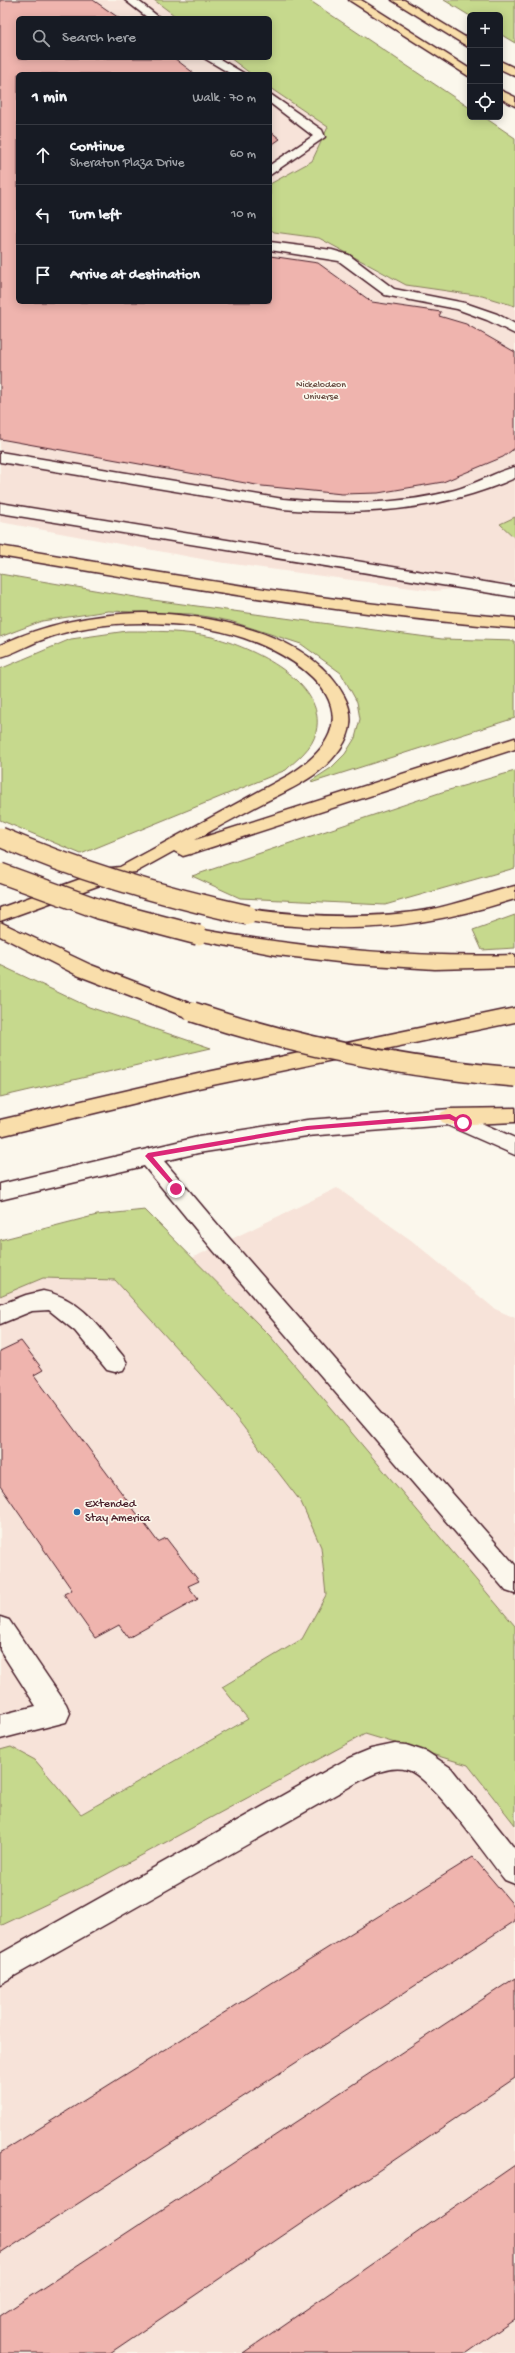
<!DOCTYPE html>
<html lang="en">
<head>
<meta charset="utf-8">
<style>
	:root { --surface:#171b24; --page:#20242c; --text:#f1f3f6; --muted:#9ea1a6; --line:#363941 }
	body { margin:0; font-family:"Gochi Hand",sans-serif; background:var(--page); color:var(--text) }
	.controls { position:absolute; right:12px; top:12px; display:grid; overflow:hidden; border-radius:6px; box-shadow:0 2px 10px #0003 }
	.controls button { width:36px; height:36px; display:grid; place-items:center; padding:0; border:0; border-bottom:1px solid var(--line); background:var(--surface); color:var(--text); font:20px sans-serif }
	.stop { position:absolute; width:12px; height:12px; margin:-9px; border:3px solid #db2777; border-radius:50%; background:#fff }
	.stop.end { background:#db2777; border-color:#fff; box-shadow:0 1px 4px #0008 }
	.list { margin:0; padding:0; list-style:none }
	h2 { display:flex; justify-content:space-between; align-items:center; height:52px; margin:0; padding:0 16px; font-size:17px }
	h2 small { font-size:13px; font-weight:400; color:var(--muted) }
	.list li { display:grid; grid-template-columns:26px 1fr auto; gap:12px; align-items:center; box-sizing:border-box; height:60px; padding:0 16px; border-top:1px solid var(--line) }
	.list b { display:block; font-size:15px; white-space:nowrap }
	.list p { margin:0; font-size:13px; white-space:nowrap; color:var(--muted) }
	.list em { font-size:13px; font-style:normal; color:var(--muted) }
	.icon { flex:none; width:22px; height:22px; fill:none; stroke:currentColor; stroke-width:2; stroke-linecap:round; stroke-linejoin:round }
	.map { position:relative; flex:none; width:515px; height:2353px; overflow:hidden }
	.search { position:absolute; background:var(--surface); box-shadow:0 2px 10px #0003; left:16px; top:16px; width:256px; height:44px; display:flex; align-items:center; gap:10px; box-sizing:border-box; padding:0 14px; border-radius:6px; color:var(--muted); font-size:15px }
	.panel { position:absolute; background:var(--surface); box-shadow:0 2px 10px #0003; left:16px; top:72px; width:256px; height:232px; border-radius:6px }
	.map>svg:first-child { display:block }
</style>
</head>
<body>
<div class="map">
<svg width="515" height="2353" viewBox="0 0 515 2353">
	<rect width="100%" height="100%" fill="#fbf7ec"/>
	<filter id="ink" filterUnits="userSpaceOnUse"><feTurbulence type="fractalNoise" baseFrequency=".025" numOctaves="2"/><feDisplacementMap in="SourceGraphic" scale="8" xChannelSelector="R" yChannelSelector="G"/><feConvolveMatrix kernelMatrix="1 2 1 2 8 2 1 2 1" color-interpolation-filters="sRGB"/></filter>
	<g filter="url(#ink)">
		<!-- built -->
		<path fill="#f7e3d9" d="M 0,0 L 154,0 L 178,18 L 18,18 L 18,58 L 230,58 L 251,74 L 18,74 L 18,302 L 270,302 L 270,229 L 274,232 L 319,238 L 387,276 L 482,296 L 515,306 L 515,517 L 500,524 L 515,538 L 515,582 L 434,591 L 218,562 L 0,522 Z
			M 270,88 L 329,127 L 312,161 L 270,184 Z
			M 337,1188 L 411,1240 L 495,1309 L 515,1318 L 515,1626 L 270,1336 L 192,1258 Z
			M 43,1278 L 115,1280 L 218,1394 L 301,1502 L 321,1547 L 326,1595 L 302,1639 L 222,1686 L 248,1718 L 80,1814 L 35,1760 L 0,1750 L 0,1296 Z
			M 365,1734 L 468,1765 L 515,1825 L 515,2353 L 0,2353 L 0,1926 L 87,1885 Z"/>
		<!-- green -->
		<path fill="#c6d98d" stroke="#887c5c" d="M 154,0 L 309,0 L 470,108 L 470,117 L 484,117 L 515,138 L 515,306 L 482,296 L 406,285 L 319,238 L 274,232 L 270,229 L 270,184 L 312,161 L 328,127 L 270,88 L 270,74 L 251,74 L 230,58 L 270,58 L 270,18 L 178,18 Z
			M 444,0 L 515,0 L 515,43 L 500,34 L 500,15 L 470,16 Z
			M 515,517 L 515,538 L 500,524 Z
			M 0,574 L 153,600 L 277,617 L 442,639 L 515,641 L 515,718 L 314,782 L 311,781 L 331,768 L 345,754 L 355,738 L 360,719 L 357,702 L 341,673 L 301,644 L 230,621 L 192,614 L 108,611 L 42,621 L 0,637 Z
			M 127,631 C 155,631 184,631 212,637 C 251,647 328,682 316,732 C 313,748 297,759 286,770 L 81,854 L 0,820 L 0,669 L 71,639 Z
			M 515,771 L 515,868 L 385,905 L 240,898 L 192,876 L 442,792 Z
			M 515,915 L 515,948 L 482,950 L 473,930 Z
			M 0,965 L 89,1007 L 211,1048 L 0,1097 Z
			M 145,1210 L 270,1336 L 515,1626 L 515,1825 L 468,1765 L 365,1734 L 87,1885 L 0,1926 L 0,1750 L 11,1747 L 35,1760 L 81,1814 L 248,1719 L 222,1687 L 302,1639 L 326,1595 L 321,1547 L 301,1502 L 218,1394 L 115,1280 L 43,1278 L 0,1296 L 0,1240 L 97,1215 Z"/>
		<!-- building -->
		<path fill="#efb4ae" stroke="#4a1f2b" d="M 0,0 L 93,0 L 119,18 L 18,18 L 18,58 L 174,58 L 195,74 L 18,74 L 18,302 L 270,302 L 270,256 L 318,263 L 372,302 L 441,312 L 439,316 L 466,324 L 515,352 L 515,448 L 503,457 L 443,482 L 378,493 L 342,494 L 262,486 L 0,439 Z
			M 270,131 L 280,139 L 270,146 Z
			M 21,1341 L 43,1370 L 34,1375 L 158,1542 L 166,1538 L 199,1581 L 188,1586 L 198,1599 L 128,1638 L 119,1625 L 95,1638 L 64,1594 L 72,1590 L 0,1486 L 0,1351 Z
			M 473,1857 L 515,1907 L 515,1921 L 0,2254 L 0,2153 Z
			M 515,1978 L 515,2078 L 110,2353 L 0,2353 L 0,2316 Z
			M 515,2165 L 515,2319 L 467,2353 L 243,2353 Z"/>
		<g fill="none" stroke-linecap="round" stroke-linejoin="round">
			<!-- minor casing -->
			<g stroke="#4a1f2b" stroke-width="3">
				<path id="minor" d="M 125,0 L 137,0 L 160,18 L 148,18 Z
					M 204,58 L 218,58 L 245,74 L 231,74 Z
					M 270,94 L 322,130 L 325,137 L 270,175 L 270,165 L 313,136 L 270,103 Z
					M 270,242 L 332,250 L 349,255 L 394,289 L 465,303 L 497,314 L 515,324 L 515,334 L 487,320 L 457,309 L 385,295 L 339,261 L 270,250 Z
					M 0,452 L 283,499 C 340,504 399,506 455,490 C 476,484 495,472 515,467 L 515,478 C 440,511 363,516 283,509 L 0,462 Z
					M 0,503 L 515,587 L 515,597 L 0,513 Z
					M 450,1109 L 515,1138 L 515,1155 L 447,1125 L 307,1136 L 198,1153 L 164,1161 L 229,1238 L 515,1565 L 515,1594 L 506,1591 L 213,1250 L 144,1166 L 0,1200 L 0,1184 L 198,1137 L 307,1120 Z
					M 43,1291 C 81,1298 100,1328 123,1356 L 127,1363 L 123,1370 L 115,1372 L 107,1370 L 75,1331 L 49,1310 L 32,1311 L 0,1324 L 0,1305 L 26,1295 Z
					M 0,1617 L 9,1620 L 66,1704 L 70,1713 L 66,1722 L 0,1739 L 0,1715 L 36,1706 L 0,1650 Z
					M 395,1744 L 406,1745 L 427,1752 L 451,1768 L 515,1849 L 515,1884 L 505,1880 C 487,1857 432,1778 408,1770 C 390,1765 372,1774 356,1783 L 0,1984 L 0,1954 L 349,1758 L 371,1749 Z"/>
			</g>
			<!-- highway casing -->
			<g stroke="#4a1f2b" stroke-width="3">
				<path id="highway" d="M 349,0 L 361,0 L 470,69 L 470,77 Z
					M 392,0 L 404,0 L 470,40 L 470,48 Z
					M 500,61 L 515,68 L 515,76 L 500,69 Z
					M 500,90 L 515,97 L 515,106 L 500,98 Z
					M 0,546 C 171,575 342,605 515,618 L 515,628 C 342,615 171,585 0,556 Z
					M 143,613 C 209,614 310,632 344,696 C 354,714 352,733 340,749 C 321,777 288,790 259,805 C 238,816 216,828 195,840 L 515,738 L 515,749 L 190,854 L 183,856 L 174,851 L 136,872 L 127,873 L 125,876 L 0,921 L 0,908 L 111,868 L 120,867 L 289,775 C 378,720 315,663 244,638 C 212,627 176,623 143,623 C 108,623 72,628 39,641 C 26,646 13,654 0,657 L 0,645 C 45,624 93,614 143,613 Z
					M 515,886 L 515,899 L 508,901 C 438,923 369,933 295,926 C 277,925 259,924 241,919 L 238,915 L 241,911 L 248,909 C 310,917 372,920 433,909 C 461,903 487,893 515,886 Z
					M 0,922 L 91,965 L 200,1007 L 203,1012 L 200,1017 L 193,1019 L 186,1017 L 77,975 L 0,936 Z
					M 198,929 C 303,948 408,958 515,955 L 515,967 L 435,969 L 356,964 L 277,955 L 191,939 L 188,935 L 191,931 Z
					M 515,1008 L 515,1022 L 198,1088 L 0,1136 L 0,1120 L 198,1074 Z
					M 515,1108 L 515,1122 L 450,1125 L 442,1122 L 439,1117 L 442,1112 L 450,1109 Z"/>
			</g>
			<!-- minor -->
			<use href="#minor" fill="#fbf7ec" fill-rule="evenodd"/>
			<!-- highway -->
			<use href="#highway" fill="#f9deab" fill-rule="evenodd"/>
			<!-- highway-bridge casing -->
			<g stroke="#4a1f2b" stroke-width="22" stroke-linecap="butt">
				<path id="highway-bridge" d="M 0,837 C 80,872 163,896 248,915
					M 0,873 L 99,909 L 198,935
					M 193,1012 C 298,1047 404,1068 515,1077"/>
			</g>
			<!-- highway-bridge -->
			<use href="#highway-bridge" stroke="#f9deab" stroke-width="19"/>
		</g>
	</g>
	<!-- route -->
	<path fill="#db2777" d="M 450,1114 L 466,1123 L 463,1125 L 449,1119 L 307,1130 L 153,1157 L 178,1187 L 179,1189 L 176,1191 L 145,1156 L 148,1153 L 307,1126 Z"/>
	<!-- markers -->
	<circle fill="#1f6fb2" stroke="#fbf7ec" stroke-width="1.5" cx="77" cy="1512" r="4"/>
	<g text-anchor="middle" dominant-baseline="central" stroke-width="3.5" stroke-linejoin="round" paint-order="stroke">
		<!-- far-park labels -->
		<g font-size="10" fill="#694e44" stroke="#fbf7ec">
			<text x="321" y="385">Nickelodeon<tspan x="321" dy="12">Universe</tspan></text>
		</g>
		<!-- poi labels -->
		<g font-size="12" fill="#4a1f2b" stroke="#fbf7ec" text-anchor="start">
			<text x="85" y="1505">Extended<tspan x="85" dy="14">Stay America</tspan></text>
		</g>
	</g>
</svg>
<div class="controls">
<button>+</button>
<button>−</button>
<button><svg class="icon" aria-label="locate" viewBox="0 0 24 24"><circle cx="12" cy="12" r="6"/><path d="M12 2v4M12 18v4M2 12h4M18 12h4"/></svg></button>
</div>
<div class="stop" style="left:463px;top:1123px"></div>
<div class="stop end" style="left:176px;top:1189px"></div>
<div class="search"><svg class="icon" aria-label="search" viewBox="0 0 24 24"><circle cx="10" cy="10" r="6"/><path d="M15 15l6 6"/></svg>Search here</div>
<section class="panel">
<h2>1 min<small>Walk · 70 m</small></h2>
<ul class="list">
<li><svg class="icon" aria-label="ahead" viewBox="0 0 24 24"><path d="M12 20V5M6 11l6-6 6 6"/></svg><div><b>Continue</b><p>Sheraton Plaza Drive</p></div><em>60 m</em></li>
<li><svg class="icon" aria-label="left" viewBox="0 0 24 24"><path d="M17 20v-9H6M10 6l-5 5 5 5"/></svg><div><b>Turn left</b></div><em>10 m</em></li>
<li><svg class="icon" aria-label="arrive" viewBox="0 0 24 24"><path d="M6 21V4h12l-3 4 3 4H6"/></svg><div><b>Arrive at destination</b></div></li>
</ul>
</section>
</div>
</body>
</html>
